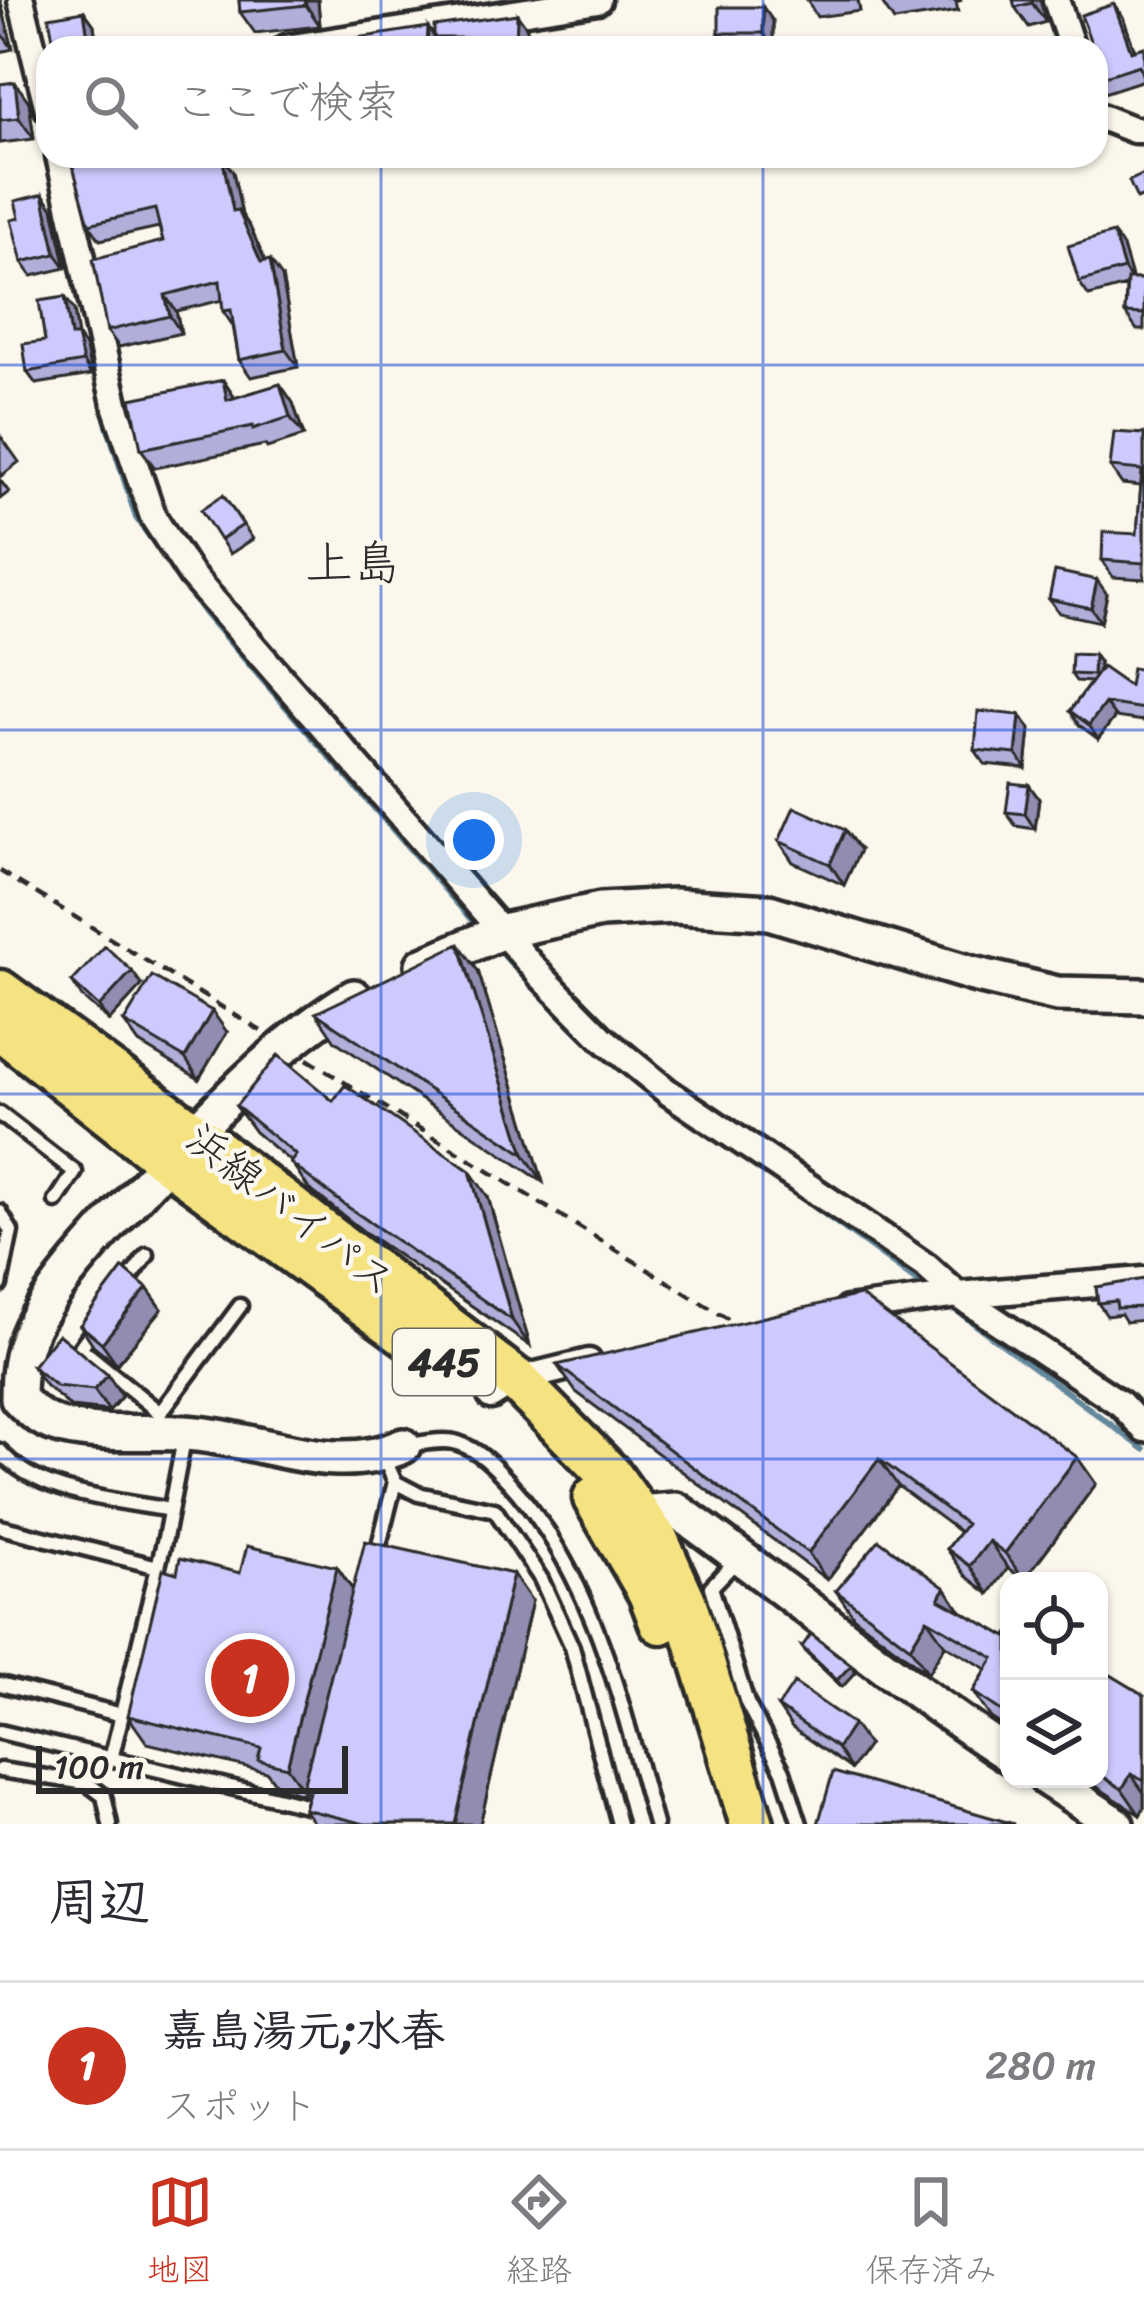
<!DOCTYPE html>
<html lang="ja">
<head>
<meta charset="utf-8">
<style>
	:root { --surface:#fff; --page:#f7f7f7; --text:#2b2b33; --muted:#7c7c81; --line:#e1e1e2; --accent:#c8321e }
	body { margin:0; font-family:Sriracha,"Klee One",sans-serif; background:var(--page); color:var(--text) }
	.controls { position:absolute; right:36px; bottom:36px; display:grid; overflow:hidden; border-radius:24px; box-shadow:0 3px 9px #0004 }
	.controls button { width:108px; height:108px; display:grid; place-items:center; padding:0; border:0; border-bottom:3px solid var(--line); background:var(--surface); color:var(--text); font:60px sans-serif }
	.scale { position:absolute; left:36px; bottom:30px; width:312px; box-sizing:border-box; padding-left:12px; border:6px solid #2b2b2b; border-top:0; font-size:33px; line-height:42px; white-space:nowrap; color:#2b2b2b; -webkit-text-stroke:9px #fbf7ec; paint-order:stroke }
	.you { position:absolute; left:474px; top:840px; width:42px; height:42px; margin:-30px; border:9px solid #fff; border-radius:50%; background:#1a73e8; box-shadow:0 0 0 18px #1a73e833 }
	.badge { display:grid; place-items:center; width:78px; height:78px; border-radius:50%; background:var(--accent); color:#fff; font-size:39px; font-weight:700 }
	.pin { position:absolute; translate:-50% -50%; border:6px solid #fff; box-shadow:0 3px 12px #0006 }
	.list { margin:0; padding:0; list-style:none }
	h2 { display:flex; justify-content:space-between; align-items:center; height:156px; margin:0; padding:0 48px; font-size:51px }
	h2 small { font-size:39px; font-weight:400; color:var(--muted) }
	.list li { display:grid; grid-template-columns:78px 1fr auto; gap:36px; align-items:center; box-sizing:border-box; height:168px; padding:0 48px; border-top:3px solid var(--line) }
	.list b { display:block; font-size:45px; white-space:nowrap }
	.list p { margin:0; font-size:39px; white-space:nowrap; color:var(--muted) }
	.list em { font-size:39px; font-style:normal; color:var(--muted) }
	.icon { flex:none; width:66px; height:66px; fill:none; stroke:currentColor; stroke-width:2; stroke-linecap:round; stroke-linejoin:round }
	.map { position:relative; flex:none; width:1144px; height:1824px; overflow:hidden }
	.search { position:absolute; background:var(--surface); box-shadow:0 3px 9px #0004; left:36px; right:36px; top:36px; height:132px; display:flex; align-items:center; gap:30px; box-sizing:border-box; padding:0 42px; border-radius:36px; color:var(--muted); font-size:45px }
	.sheet { height:324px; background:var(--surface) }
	nav { display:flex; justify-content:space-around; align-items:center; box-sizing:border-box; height:168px; border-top:3px solid var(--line); background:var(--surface); font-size:33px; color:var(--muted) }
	nav a { display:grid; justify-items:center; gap:6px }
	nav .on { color:var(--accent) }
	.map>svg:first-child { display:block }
</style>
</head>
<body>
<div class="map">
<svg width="1144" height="1824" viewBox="0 0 1144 1824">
	<rect width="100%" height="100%" fill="#fbf7ec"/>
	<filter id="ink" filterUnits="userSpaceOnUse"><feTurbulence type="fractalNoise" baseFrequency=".00833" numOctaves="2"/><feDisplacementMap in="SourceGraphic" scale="24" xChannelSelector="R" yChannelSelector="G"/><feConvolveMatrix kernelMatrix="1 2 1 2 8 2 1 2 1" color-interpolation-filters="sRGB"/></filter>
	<g filter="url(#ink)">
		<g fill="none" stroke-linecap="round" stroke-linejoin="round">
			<!-- stream -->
			<path stroke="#63879c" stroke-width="6" d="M 38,110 L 49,161
				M 56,198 L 106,422 L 136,518 L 205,614 L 481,931
				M 494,945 C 543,997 590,1052 650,1092
				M 769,1174 L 929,1290
				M 949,1305 L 1144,1449"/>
			<!-- lane casing -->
			<g stroke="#2b2b2b" stroke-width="21">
				<path id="lane" d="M 0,1114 L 75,1172 L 56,1201
					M 0,1212 L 11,1231 L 0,1285
					M 124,1287 L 147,1255
					M 95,1327 L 80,1348 L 160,1413 L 240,1306
					M 403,1446 C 419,1444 443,1438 458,1443 C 479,1450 493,1465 508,1481 C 595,1576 621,1704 655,1824
					M 0,1451 C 36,1495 117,1500 170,1510
					M 395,1482 L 418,1494 L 495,1510 L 541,1579 L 572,1647 L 619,1824
					M 0,1527 L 158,1567
					M 376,1557 L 395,1482 L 383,1456
					M 736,1561 L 711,1587 L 747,1703 L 783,1771 L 800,1824
					M 0,1684 L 122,1715
					M 0,1732 L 314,1807 L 315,1804
					M 111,1759 L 165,1538 L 185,1434
					M 0,1770 L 87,1783 L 104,1796 L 110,1824"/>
			</g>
			<!-- street casing -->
			<g stroke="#2b2b2b" stroke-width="33">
				<path id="street" d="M 21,0 L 48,109
					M 1056,0 L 1072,48
					M 286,48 L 598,0
					M 1096,115 L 1134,130 L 1144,130
					M 59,156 L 116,408 L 153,517 L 191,575 L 539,974 L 602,1038 L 668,1092 L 879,1234 L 927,1267 L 958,1295 L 1121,1404 L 1144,1429
					M 847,1310 L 958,1295 L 1144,1280
					M 491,1396 L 516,1380 L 589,1362"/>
			</g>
			<!-- secondary casing -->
			<g stroke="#2b2b2b" stroke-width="42">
				<path id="secondary" d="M 423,965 L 503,931 L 601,910 L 675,906 L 769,912 L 973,974 L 1057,994 L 1144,996
					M 354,997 C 270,1047 201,1125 136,1196 C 101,1235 64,1273 37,1318 C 22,1344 18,1369 18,1398 C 32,1413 44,1422 64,1427 C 102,1436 146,1431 185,1433 C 260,1437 331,1478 403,1446
					M 621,1525 L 638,1513 L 676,1510 C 788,1589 893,1680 1009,1755
					M 1047,1779 L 1116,1824"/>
			</g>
			<!-- highway casing -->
			<g stroke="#2b2b2b" stroke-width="51">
				<path id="highway" d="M 0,992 L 193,1133 L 516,1380 L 609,1474 L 657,1541 L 684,1601 L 752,1824
					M 3,1030 L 168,1161 L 418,1343
					M 595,1498 L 650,1593 L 661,1622"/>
			</g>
			<!-- path -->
			<path stroke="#2b2b2b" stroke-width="4.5" stroke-dasharray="12 9" stroke-linecap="butt" d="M 0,871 L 261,1031
				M 307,1059 L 736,1324"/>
			<!-- lane -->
			<use href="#lane" stroke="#fbf7ec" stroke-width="12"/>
			<!-- street -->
			<use href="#street" stroke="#fbf7ec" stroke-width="24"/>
			<!-- secondary -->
			<use href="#secondary" stroke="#fbf7ec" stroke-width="33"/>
			<!-- highway -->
			<use href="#highway" stroke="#f5e382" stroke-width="42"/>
		</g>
		<!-- wall -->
		<path fill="#b1aeda" stroke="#2b2b2b" stroke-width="3" d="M 0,0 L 13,49 L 0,52 Z
			M 239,0 L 318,0 L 320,26 L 255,33 L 240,12 Z
			M 807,0 L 858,0 L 860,11 L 817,17 Z
			M 880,0 L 962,0 L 956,2 L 958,11 L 894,21 Z
			M 1040,0 L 1046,22 L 1029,27 L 1015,7 Z
			M 84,11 L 94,25 L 97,48 L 56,48 L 54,44 Z
			M 517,14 L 527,28 L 526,48 L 441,48 L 438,43 L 437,48 L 428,27 L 434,36 Z
			M 1123,17 L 1144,80 L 1101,94 L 1096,86 L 1096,48 L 1091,43 Z
			M 773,21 L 773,47 L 729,47 L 719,33 Z
			M 0,84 L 29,102 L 34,139 L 0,143 Z
			M 175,156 L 177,163 L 233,172 L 242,215 L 250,227 L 265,261 L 282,277 L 298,367 L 251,377 L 239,360 L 233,326 L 223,311 L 222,300 L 176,311 L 181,333 L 119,347 L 107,331 L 163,241 L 159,227 L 100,240 L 89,224 Z
			M 43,194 L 53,208 L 66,268 L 32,276 L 22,262 Z
			M 1123,247 L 1132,279 L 1144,279 L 1144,330 L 1137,330 L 1125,313 L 1126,286 L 1089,296 L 1079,282 Z
			M 65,297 L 74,310 L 78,337 L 86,348 L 91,375 L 36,384 L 27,372 L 45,341 Z
			M 223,380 L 235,398 L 280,384 L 293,403 L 304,436 L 267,448 L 265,445 L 155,468 L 141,449 Z
			M 1144,434 L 1144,579 L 1113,577 L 1102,560 L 1137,534 L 1141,486 L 1122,484 L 1110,467 Z
			M 0,435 L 19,462 L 0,477 Z
			M 0,480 L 9,492 L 0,499 Z
			M 223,495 L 253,539 L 230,554 L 201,510 Z
			M 1107,594 L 1101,622 L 1059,613 L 1049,599 Z
			M 1099,662 L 1099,671 L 1129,686 L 1144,670 L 1144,721 L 1115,717 L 1098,739 L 1079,725 L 1070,711 L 1091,682 L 1076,681 L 1071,674 Z
			M 1020,715 L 1030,729 L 1026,768 L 985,764 L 975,750 Z
			M 1029,785 L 1039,799 L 1035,829 L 1016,826 L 1006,812 Z
			M 779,841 L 860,850 L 844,885 L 793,862 Z
			M 478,971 L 543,1182 L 335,1041 L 316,1013 Z
			M 72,982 L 142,985 L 109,1021 L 82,997 Z
			M 124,1022 L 227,1032 L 199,1079 L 139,1043 Z
			M 333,1101 L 488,1197 L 530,1346 L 363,1231 L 309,1189 L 291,1162 L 255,1132 L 236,1106 Z
			M 1144,1279 L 1144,1320 L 1126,1322 L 1121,1314 L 1107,1316 L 1098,1303 Z
			M 147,1288 L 162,1309 L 117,1364 L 94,1346 L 80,1325 Z
			M 557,1365 L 1077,1457 L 1096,1484 L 1024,1580 L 1008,1568 L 989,1594 L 966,1576 L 947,1549 L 960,1532 L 898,1486 L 827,1580 L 576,1392 Z
			M 32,1366 L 122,1396 L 109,1411 L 71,1407 L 46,1386 Z
			M 337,1567 L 353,1590 L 532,1601 L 480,1824 L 314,1824 L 304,1809 L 307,1798 L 304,1794 L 278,1787 L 267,1772 L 147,1743 L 128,1716 L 177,1573 L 240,1573 Z
			M 836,1591 L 961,1611 L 1007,1637 L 1009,1633 L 1009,1730 L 991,1718 L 973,1692 L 987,1669 L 945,1645 L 928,1673 L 854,1617 Z
			M 802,1647 L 856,1672 L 842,1687 L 807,1654 Z
			M 1099,1668 L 1144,1695 L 1144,1808 L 1140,1815 L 1085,1779 L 1099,1779 Z
			M 778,1707 L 868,1745 L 851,1769 L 792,1728 Z"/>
		<!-- shaded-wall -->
		<path fill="#908db1" stroke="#2b2b2b" stroke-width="3" d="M 0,0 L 13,49 L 0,31 Z
			M 305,0 L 318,0 L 320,26 L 306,5 Z
			M 1032,0 L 1040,0 L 1046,22 L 1032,3 Z
			M 1114,4 L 1123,17 L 1140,65 L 1131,51 Z
			M 763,7 L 773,21 L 773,47 L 763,33 Z
			M 84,11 L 94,25 L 97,48 L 95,48 L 88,38 Z
			M 517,14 L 527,28 L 526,48 L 516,48 Z
			M 428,27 L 438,43 L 437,48 L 427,48 Z
			M 15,82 L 29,102 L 34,139 L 19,118 Z
			M 167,156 L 175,156 L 181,181 L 169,165 Z
			M 222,156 L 233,172 L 242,215 L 250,227 L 273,279 L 261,262 L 233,211 Z
			M 43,194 L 53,208 L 66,268 L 56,254 Z
			M 1113,233 L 1123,247 L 1134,284 L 1124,269 Z
			M 270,260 L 282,277 L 298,367 L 286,350 Z
			M 165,295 L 176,311 L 181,333 L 170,316 Z
			M 65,297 L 74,310 L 78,337 L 86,348 L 91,375 L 83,362 L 71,336 Z
			M 223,380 L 236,400 L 227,400 Z
			M 280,384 L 293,403 L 304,436 L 290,417 Z
			M 1097,580 L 1107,594 L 1101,622 L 1091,608 Z
			M 1094,655 L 1099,662 L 1098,682 L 1093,675 Z
			M 1105,703 L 1115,717 L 1098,739 L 1089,725 Z
			M 1020,715 L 1030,729 L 1026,768 L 1016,754 Z
			M 1029,785 L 1039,799 L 1035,829 L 1025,814 Z
			M 845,830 L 860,850 L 844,885 L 830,864 Z
			M 459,944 L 478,971 L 543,1182 L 524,1154 Z
			M 132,971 L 142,985 L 109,1021 L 99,1007 Z
			M 212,1011 L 227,1032 L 199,1079 L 185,1058 Z
			M 470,1171 L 488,1197 L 530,1346 L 512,1320 Z
			M 147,1288 L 162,1309 L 117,1364 L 102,1343 Z
			M 108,1375 L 122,1396 L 109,1411 L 94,1390 Z
			M 1077,1457 L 1096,1484 L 1024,1580 L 1005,1553 Z
			M 879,1459 L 898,1486 L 827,1580 L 808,1553 Z
			M 989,1541 L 1008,1568 L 989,1594 L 970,1566 Z
			M 337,1567 L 356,1595 L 304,1791 L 287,1767 Z
			M 513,1574 L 532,1601 L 480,1824 L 455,1824 Z
			M 945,1588 L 963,1614 L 939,1599 Z
			M 927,1619 L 945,1645 L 928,1673 L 910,1647 Z
			M 851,1665 L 856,1672 L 842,1687 L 837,1680 Z
			M 853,1724 L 868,1745 L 851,1769 L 837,1748 Z
			M 1131,1774 L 1144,1793 L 1144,1808 L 1140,1815 L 1122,1789 Z"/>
		<!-- building -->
		<path fill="#cecafd" stroke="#2b2b2b" stroke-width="3" d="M 239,0 L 305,0 L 306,5 L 240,12 Z
			M 1013,0 L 1032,0 L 1032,3 L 1015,7 Z
			M 1114,4 L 1131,51 L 1144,47 L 1144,78 L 1139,65 L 1096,79 L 1096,48 L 1082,48 L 1081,46 L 1091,43 L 1081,15 Z
			M 719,7 L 763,7 L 763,33 L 719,33 Z
			M 84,11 L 88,38 L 54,44 L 49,17 Z
			M 517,14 L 516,48 L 488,47 L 488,38 L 434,38 L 434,26 Z
			M 428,27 L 427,48 L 337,48 L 338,41 Z
			M 15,82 L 19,118 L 0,120 L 0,84 Z
			M 70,156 L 167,156 L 169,165 L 222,156 L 233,211 L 238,210 L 261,262 L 270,260 L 286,350 L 239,360 L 231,310 L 223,311 L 220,281 L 165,295 L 170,316 L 107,331 L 93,259 L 163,241 L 155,209 L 89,224 Z
			M 1144,174 L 1144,196 L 1137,199 L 1129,181 Z
			M 43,194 L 56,254 L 22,262 L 11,220 L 19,218 L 15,201 Z
			M 1113,233 L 1124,269 L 1079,282 L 1068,246 Z
			M 1127,279 L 1144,279 L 1144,314 L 1125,313 Z
			M 65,297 L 71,336 L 77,336 L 83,362 L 27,372 L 23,344 L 45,341 L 39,301 Z
			M 223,380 L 227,400 L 280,384 L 290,417 L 253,429 L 253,426 L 141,449 L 131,399 Z
			M 1114,432 L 1144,434 L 1144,563 L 1102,560 L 1103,532 L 1137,534 L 1142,470 L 1110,467 Z
			M 223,495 L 243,525 L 220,540 L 201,510 Z
			M 1055,571 L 1097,580 L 1091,608 L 1049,599 Z
			M 1072,654 L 1094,655 L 1093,675 L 1071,674 Z
			M 1102,667 L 1129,686 L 1132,668 L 1144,670 L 1144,709 L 1105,703 L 1089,725 L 1070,711 Z
			M 978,711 L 1020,715 L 1016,754 L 975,750 Z
			M 1010,783 L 1029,785 L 1025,814 L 1006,812 Z
			M 794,807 L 845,830 L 830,864 L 779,841 Z
			M 459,944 L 524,1154 L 316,1013 Z
			M 105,946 L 132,971 L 99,1007 L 72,982 Z
			M 152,976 L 212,1011 L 185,1058 L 124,1022 Z
			M 278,1055 L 333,1101 L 345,1085 L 470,1171 L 512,1320 L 345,1205 L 290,1163 L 296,1155 L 236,1106 Z
			M 123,1268 L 147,1288 L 102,1343 L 80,1325 Z
			M 1144,1279 L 1144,1307 L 1117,1308 L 1116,1301 L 1098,1303 L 1096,1287 Z
			M 860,1295 L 1077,1457 L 1005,1553 L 989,1541 L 970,1566 L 947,1549 L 966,1524 L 879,1459 L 808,1553 L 557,1365 Z
			M 58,1334 L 108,1375 L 94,1390 L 56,1386 L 32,1366 Z
			M 879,1540 L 945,1588 L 939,1599 L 1007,1637 L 1009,1633 L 1009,1720 L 1003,1712 L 973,1692 L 994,1658 L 927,1619 L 910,1647 L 836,1591 Z
			M 365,1541 L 513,1574 L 455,1824 L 365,1824 L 304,1809 L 309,1792 L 302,1790 Z
			M 247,1546 L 337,1567 L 287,1767 L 258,1760 L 261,1748 L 128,1716 L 163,1569 L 177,1573 L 180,1558 L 240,1573 Z
			M 811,1634 L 851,1665 L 837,1680 L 802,1647 Z
			M 1099,1668 L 1144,1695 L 1144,1781 L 1131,1774 L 1122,1789 L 1099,1774 Z
			M 794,1683 L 853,1724 L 837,1748 L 778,1707 Z
			M 833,1772 L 1014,1824 L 818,1824 Z"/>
	</g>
	<!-- grid -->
	<path fill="none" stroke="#1d4ed8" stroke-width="3" stroke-opacity="0.55" d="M 381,0 L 381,48M 763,0 L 763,48M 381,156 L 381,1824M 763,156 L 763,1824M 0,365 L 1144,365M 0,730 L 1144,730M 0,1094 L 1144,1094M 0,1459 L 1144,1459"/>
	<g text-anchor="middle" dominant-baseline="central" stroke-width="9" stroke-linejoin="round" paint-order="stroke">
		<!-- shield labels -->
		<rect fill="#fbf7ec" stroke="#696865" stroke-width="3" x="393" y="1329" width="102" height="66" rx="9"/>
		<g font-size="39" font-weight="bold" fill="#2b2b2b">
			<text x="444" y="1362">445</text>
		</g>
		<!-- street labels -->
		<g font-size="42" fill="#2b2b2b" stroke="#fbf7ec">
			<text transform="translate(291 1210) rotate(38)">浜線バイパス</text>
		</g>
		<!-- quarter labels -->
		<g font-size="48" fill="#2b2b2b" stroke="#fbf7ec">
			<text x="353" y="562">上島</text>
		</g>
	</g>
</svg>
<div class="controls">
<button><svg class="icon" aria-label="locate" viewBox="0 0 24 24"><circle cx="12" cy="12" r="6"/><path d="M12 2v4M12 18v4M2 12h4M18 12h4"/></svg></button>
<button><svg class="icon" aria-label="layers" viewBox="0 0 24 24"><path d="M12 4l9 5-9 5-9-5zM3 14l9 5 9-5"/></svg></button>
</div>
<div class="scale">100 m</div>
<div class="you"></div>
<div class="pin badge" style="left:250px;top:1678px">1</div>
<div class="search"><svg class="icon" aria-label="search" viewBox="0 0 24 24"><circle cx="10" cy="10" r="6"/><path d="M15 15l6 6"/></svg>ここで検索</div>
</div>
<section class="sheet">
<h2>周辺<small></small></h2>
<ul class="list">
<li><span class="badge">1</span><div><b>嘉島湯元;水春</b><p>スポット</p></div><em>280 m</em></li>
</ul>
</section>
<nav>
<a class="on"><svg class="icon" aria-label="map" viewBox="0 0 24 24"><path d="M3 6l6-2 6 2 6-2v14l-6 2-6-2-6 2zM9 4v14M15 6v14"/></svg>地図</a>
<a><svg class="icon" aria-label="directions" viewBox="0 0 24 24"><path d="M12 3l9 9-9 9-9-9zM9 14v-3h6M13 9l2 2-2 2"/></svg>経路</a>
<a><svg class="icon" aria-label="saved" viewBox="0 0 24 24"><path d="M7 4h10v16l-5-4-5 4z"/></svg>保存済み</a>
</nav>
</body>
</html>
